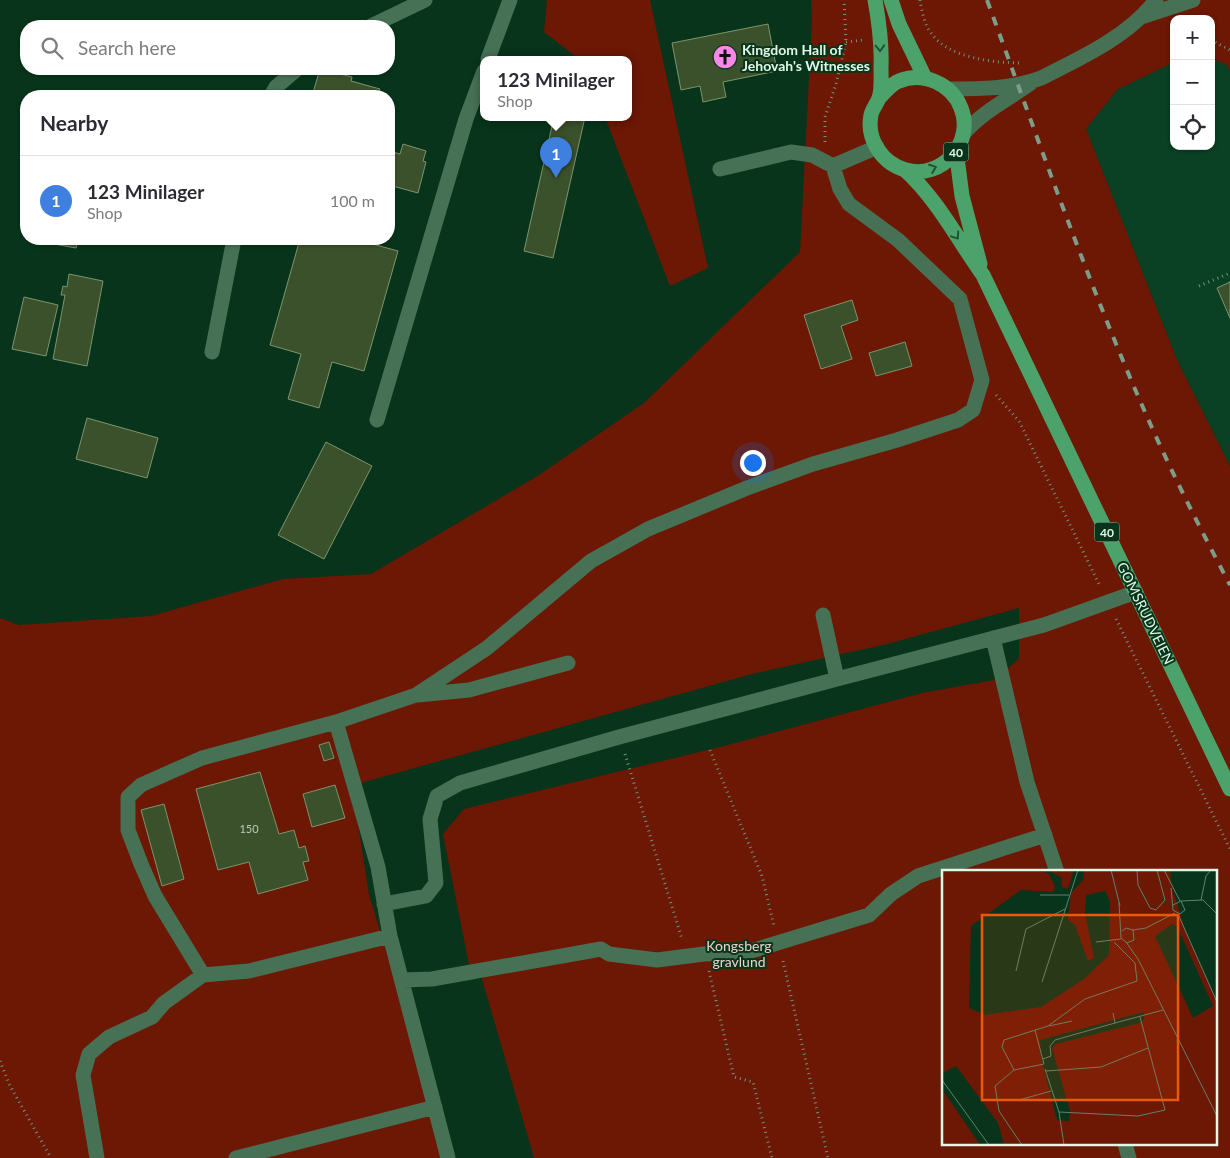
<!DOCTYPE html>
<html lang="en">
<head>
<meta charset="utf-8">
<style>
	:root { --surface:#fff; --page:#f2f2f3; --text:#2b2b33; --muted:#7c7c81; --line:#e1e1e2; --accent:#111827 }
	body { margin:0; font-family:Lato,sans-serif; background:var(--page); color:var(--text) }
	.controls { position:absolute; right:15px; top:15px; display:grid; overflow:hidden; border-radius:10px; box-shadow:0 1px 4px #0004 }
	.controls button { width:45px; height:45px; display:grid; place-items:center; padding:0; border:0; border-bottom:1px solid var(--line); background:var(--surface); color:var(--text); font:25px sans-serif }
	.you { position:absolute; left:752px; top:462px; width:18px; height:18px; margin:-12px; border:4px solid #fff; border-radius:50%; background:#1a73e8; box-shadow:0 0 0 8px #1a73e833 }
	.badge { display:grid; place-items:center; width:32px; height:32px; border-radius:50%; background:var(--accent); color:#fff; font-size:16px; font-weight:700 }
	.pin { position:absolute; translate:-50% -41px; filter:drop-shadow(0 1px 2px #0008) }
	.pin::after { content:''; position:absolute; top:26px; width:18px; height:15px; background:inherit; clip-path:polygon(0 0,100% 0,50% 100%) }
	.popup { position:absolute; left:480px; top:56px; width:152px; height:65px; box-sizing:border-box; display:grid; place-content:center; border-radius:10px; background:var(--surface); filter:drop-shadow(0 1px 4px #0005); font-size:16px; white-space:nowrap; color:var(--muted) }
	.popup b { font-size:19px; color:var(--text) }
	.popup::after { content:''; position:absolute; left:50%; top:100%; margin-left:-10px; border:10px solid transparent; border-top-color:var(--surface) }
	.list { margin:0; padding:0; list-style:none }
	h2 { display:flex; justify-content:space-between; align-items:center; height:65px; margin:0; padding:0 20px; font-size:21px }
	h2 small { font-size:16px; font-weight:400; color:var(--muted) }
	.list li { display:grid; grid-template-columns:32px 1fr auto; gap:15px; align-items:center; box-sizing:border-box; height:90px; padding:0 20px; border-top:1px solid var(--line) }
	.list b { display:block; font-size:19px; white-space:nowrap }
	.list p { margin:0; font-size:16px; white-space:nowrap; color:var(--muted) }
	.list em { font-size:16px; font-style:normal; color:var(--muted) }
	.icon { flex:none; width:28px; height:28px; fill:none; stroke:currentColor; stroke-width:2; stroke-linecap:round; stroke-linejoin:round }
	.map { position:relative; flex:none; width:1230px; height:1158px; overflow:hidden }
	.search { position:absolute; background:var(--surface); box-shadow:0 1px 4px #0004; left:20px; top:20px; width:375px; height:55px; display:flex; align-items:center; gap:12px; box-sizing:border-box; padding:0 18px; border-radius:20px; color:var(--muted); font-size:19px }
	.panel { position:absolute; background:var(--surface); box-shadow:0 1px 4px #0004; left:20px; top:90px; width:375px; height:155px; border-radius:20px }
	.map>svg:first-child { display:block }
</style>
</head>
<body>
<div class="map">
<svg width="1230" height="1158" viewBox="0 0 1230 1158">
	<rect width="100%" height="100%" fill="#08341b"/>
	<!-- built -->
	<path fill="#0a4023" d="M 1211,59 L 1226,64 L 1230,71 L 1230,466 L 1178,362 L 1086,129 L 1117,90 L 1174,62 L 1174,146 L 1211,146 Z"/>
	<!-- green -->
	<path fill="#6d1705" fill-rule="evenodd" d="M 547,0 L 650,0 L 708,268 L 670,286 L 605,117 L 628,117 L 628,59 L 579,59 L 544,32 Z
		M 811,0 L 1230,0 L 1230,71 L 1226,64 L 1211,59 L 1211,19 L 1174,19 L 1174,62 L 1117,90 L 1086,129 L 1178,362 L 1230,466 L 1230,1158 L 534,1158 L 479,969 L 469,965 L 443,834 L 464,809 L 724,746 L 922,693 L 994,680 L 1019,659 L 1019,608 L 887,644 L 752,674 L 357,784 L 353,791 L 369,895 L 410,1027 L 444,1158 L 0,1158 L 0,618 L 19,625 L 151,616 L 283,579 L 371,574 L 536,477 L 644,403 L 800,252 L 812,19 ZM 944,872 L 1216,872 L 1216,1144 L 944,1144 Z"/>
	<!-- building -->
	<path fill="#3b512b" stroke="#7c956c" d="M 768,24 L 777,71 L 723,82 L 726,97 L 703,102 L 700,86 L 681,90 L 672,43 Z
		M 320,69 L 332,72 L 333,69 L 341,69 L 340,74 L 352,77 L 351,81 L 380,89 L 378,96 L 312,96 Z
		M 554,117 L 585,117 L 553,258 L 524,251 Z
		M 403,144 L 426,151 L 423,161 L 426,162 L 418,193 L 389,185 L 389,151 L 400,154 Z
		M 44,239 L 78,239 L 76,248 L 43,242 Z
		M 300,239 L 354,239 L 398,251 L 364,371 L 332,362 L 319,408 L 288,399 L 301,354 L 270,345 Z
		M 69,274 L 103,281 L 87,366 L 53,359 L 65,295 L 61,295 L 63,286 L 67,287 Z
		M 1230,282 L 1230,318 L 1217,288 Z
		M 24,297 L 58,305 L 46,356 L 12,349 Z
		M 852,300 L 858,320 L 841,326 L 852,359 L 821,369 L 804,315 Z
		M 905,342 L 912,366 L 876,376 L 869,353 Z
		M 87,418 L 158,438 L 147,478 L 76,459 Z
		M 326,442 L 372,466 L 324,559 L 278,535 Z
		M 329,742 L 334,758 L 324,761 L 319,745 Z
		M 260,772 L 279,834 L 294,830 L 299,848 L 305,846 L 309,861 L 303,862 L 308,880 L 258,894 L 249,862 L 218,870 L 196,789 Z
		M 335,785 L 345,818 L 312,827 L 303,794 Z
		M 164,804 L 184,879 L 162,886 L 141,810 Z"/>
	<g fill="none" stroke-linecap="round" stroke-linejoin="round">
		<!-- path -->
		<path stroke="#70927d" stroke-width="3" stroke-dasharray="1 4" stroke-linecap="butt" d="M 920,0 C 922,11 924,24 931,33 C 948,58 994,63 1022,63
			M 1211,40 L 1230,50
			M 846,42 L 863,40
			M 825,142 L 825,117 L 836,84 L 846,42 L 844,0
			M 1199,286 L 1230,273
			M 996,395 L 1019,421 L 1100,586
			M 1116,619 L 1230,849
			M 710,750 L 762,876 L 774,926
			M 625,754 L 682,939
			M 783,961 L 828,1158
			M 709,971 L 734,1077 L 753,1082 L 772,1158
			M 0,1061 L 9,1084 L 51,1158"/>
		<!-- minor -->
		<path stroke="#477154" stroke-width="15" d="M 1144,16 L 1193,0
			M 371,26 L 425,0
			M 488,59 L 510,0
			M 949,89 C 978,89 1013,89 1041,78 C 1081,58 1129,36 1156,0
			M 271,96 L 276,87 L 297,69
			M 963,134 C 982,112 1007,100 1031,83
			M 720,169 L 791,152 L 812,155 L 833,166 L 877,147
			M 212,352 L 234,239
			M 377,420 L 466,119 L 484,71
			M 823,615 L 837,679 L 1044,625 L 1136,592
			M 993,638 L 1027,782 L 1057,872
			M 418,695 L 469,690 L 568,663
			M 336,722 L 378,867 L 390,936 L 249,971 L 203,975 L 155,896 L 141,864 L 128,830 L 128,797 L 141,785 L 202,758 L 336,722 L 416,695 L 487,648 L 591,561 L 648,529 L 747,488 L 813,464 L 897,440 L 958,420 L 973,410 L 982,380 L 960,299 L 898,240 L 849,204 L 840,189 L 833,166
			M 384,904 L 426,896 L 436,883 L 430,819 L 437,796 L 460,783 L 619,737 L 837,679
			M 390,936 L 448,1158
			M 403,980 L 432,979 L 601,949 L 609,954 L 657,960 L 704,954 L 751,951 L 869,915 L 891,894 L 918,876 L 1045,835
			M 1125,1144 L 1129,1158
			M 97,1158 L 83,1075 L 89,1054 L 109,1037 L 152,1017 L 164,1003 L 203,975
			M 236,1158 L 435,1107"/>
		<!-- major -->
		<path stroke="#4ca26b" stroke-width="15" d="M 875,0 C 879,22 882,45 881,68 C 881,77 882,90 879,98 C 877,104 872,109 871,115 C 866,140 883,164 906,170 C 941,180 975,143 961,108 C 952,84 923,71 899,81 C 891,84 885,92 879,98
			M 891,0 L 899,24 L 925,78
			M 956,150 L 962,196 L 980,264
			M 905,170 C 937,199 958,240 983,275 L 1230,789"/>
		<!-- rail -->
		<path stroke="#7c9d89" stroke-width="4" stroke-dasharray="9 9" stroke-linecap="butt" d="M 987,0 C 1040,144 1090,290 1153,430 C 1177,483 1203,534 1230,585"/>
	</g>
	<!-- one-way arrows -->
	<defs><path id="oneway-chevron" d="M-2-3.5L2.5 0L-2 3.5" fill="none" stroke-width="1.6" stroke-linecap="round" stroke-linejoin="round" transform="scale(1.25)"/></defs>
	<g stroke="#1c5533">
		<use href="#oneway-chevron" transform="translate(880 48) rotate(88)"/>
		<use href="#oneway-chevron" transform="translate(933 168) rotate(-21)"/>
		<use href="#oneway-chevron" transform="translate(956 236) rotate(56)"/>
	</g>
	<!-- icons -->
	<defs>
		<g id="church-disc" transform="scale(1.25)"><circle r="9.5" fill="#fa87e7" stroke="#08341b"/><path d="M-1.2-6h2.4v3.5h3.3v2.4h-3.3V6h-2.4V-.1h-3.3v-2.4h3.3Z" fill="#111"/></g>
	</defs>
	<g fill-rule="evenodd">
		<use href="#church-disc" x="725" y="57"/>
	</g>
	<g text-anchor="middle" dominant-baseline="central" stroke-width="4" stroke-linejoin="round" paint-order="stroke">
		<!-- number labels -->
		<g font-size="11" fill="#b8ceb8">
			<text x="249" y="828">150</text>
		</g>
		<!-- shield labels -->
		<g fill="#08341b" stroke="#a0bdaa" stroke-width="1">
			<rect x="943.5" y="142.5" width="25" height="19" rx="4"/>
			<rect x="1094.5" y="522.5" width="25" height="19" rx="4"/>
		</g>
		<g font-size="12" font-weight="bold" fill="#e1f8e7">
			<text x="956" y="152">40</text>
			<text x="1107" y="532">40</text>
		</g>
		<!-- poi labels -->
		<g font-size="14" font-weight="bold" fill="#e1f8e7" stroke="#08341b" text-anchor="start">
			<text x="742" y="49">Kingdom Hall of<tspan x="742" dy="16">Jehovah's Witnesses</tspan></text>
		</g>
		<!-- street labels -->
		<g font-size="14" fill="#e1f8e7" stroke="#08341b">
			<text transform="translate(1146 613) rotate(64)">GOMSRUDVEIEN</text>
		</g>
		<!-- park labels -->
		<g font-size="14" fill="#efd1ca" stroke="#08341b">
			<text x="739" y="945">Kongsberg<tspan x="739" dy="16">gravlund</tspan></text>
		</g>
	</g>
	<!-- overview -->
	<g transform="translate(942 870)">
		<rect width="275" height="275" fill="#08341b"/>
		<path d="M 0,0 L 90,0 L 106,3 L 113,16 L 111,22 L 79,20 L 29,56 L 27,138 L 43,145 L 99,137 L 142,109 L 167,85 L 168,31 L 163,21 L 144,25 L 143,43 L 152,88 L 146,91 L 133,55 L 126,50 L 129,23 L 142,9 L 141,0 L 228,0 L 230,18 L 246,68 L 275,131 L 275,275 L 62,275 L 56,253 L 14,196 L 0,203 ZM 230,54 L 235,56 L 271,136 L 251,148 L 213,66 ZM 202,142 L 202,150 L 198,153 L 114,174 L 110,178 L 128,241 L 127,251 L 115,250 L 99,188 L 98,170 ZM 105,0 L 132,0 L 126,19 L 120,17 L 119,7 ZM 0,219 L 38,275 L 0,275 Z" fill="#6d1705" fill-rule="evenodd"/>
		<path fill="none" stroke="#5f826d" stroke-width="1" d="M 169,0 L 178,36M 195,0 L 196,15 L 208,38 L 214,40 L 223,30 L 215,0M 222,0 L 238,31M 229,18 L 231,40 L 238,44 L 243,40 L 239,31 L 231,35M 98,25 L 127,25M 259,30 L 264,6 L 269,0M 239,31 L 261,30 L 275,44M 177,33 L 179,68 L 185,73 L 192,70 L 191,60 L 184,58 L 180,61M 236,44 L 275,132M 191,60 L 204,58 L 233,43M 154,72 L 179,69M 184,72 L 196,89 L 275,246M 74,101 L 84,59 L 123,39M 100,112 L 136,0M 171,143 L 173,153 L 221,140M 107,156 L 130,151M 93,160 L 102,194 L 72,200 L 60,177 L 62,170 L 106,156 L 143,129 L 195,111 L 193,93 L 172,72M 101,189 L 109,186 L 108,176 L 113,170 L 173,153M 103,199 L 117,242 L 122,275M 72,200 L 53,216 L 57,241 L 80,275M 104,201 L 159,197 L 206,178M 0,210 L 47,275M 77,230 L 109,221M 117,242 L 196,246 L 223,240 L 198,147"/>
		<path fill="#e8590c" fill-opacity="0.15" stroke="#e8590c" stroke-width="2.5" d="M 40,45 L 236,45 L 236,230 L 40,230 Z"/>
		<rect width="275" height="275" fill="none" stroke="#e1f8e7" stroke-width="2.5"/>
	</g>
</svg>
<div class="controls">
<button>+</button>
<button>−</button>
<button><svg class="icon" aria-label="locate" viewBox="0 0 24 24"><circle cx="12" cy="12" r="6"/><path d="M12 2v4M12 18v4M2 12h4M18 12h4"/></svg></button>
</div>
<div class="you"></div>
<div class="pin badge" style="left:556px;top:178px;background:#3f7fe0">1</div>
<div class="popup"><b>123 Minilager</b>Shop</div>
<div class="search"><svg class="icon" aria-label="search" viewBox="0 0 24 24"><circle cx="10" cy="10" r="6"/><path d="M15 15l6 6"/></svg>Search here</div>
<section class="panel">
<h2>Nearby<small></small></h2>
<ul class="list">
<li><span class="badge" style="background:#3f7fe0">1</span><div><b>123 Minilager</b><p>Shop</p></div><em>100 m</em></li>
</ul>
</section>
</div>
</body>
</html>
